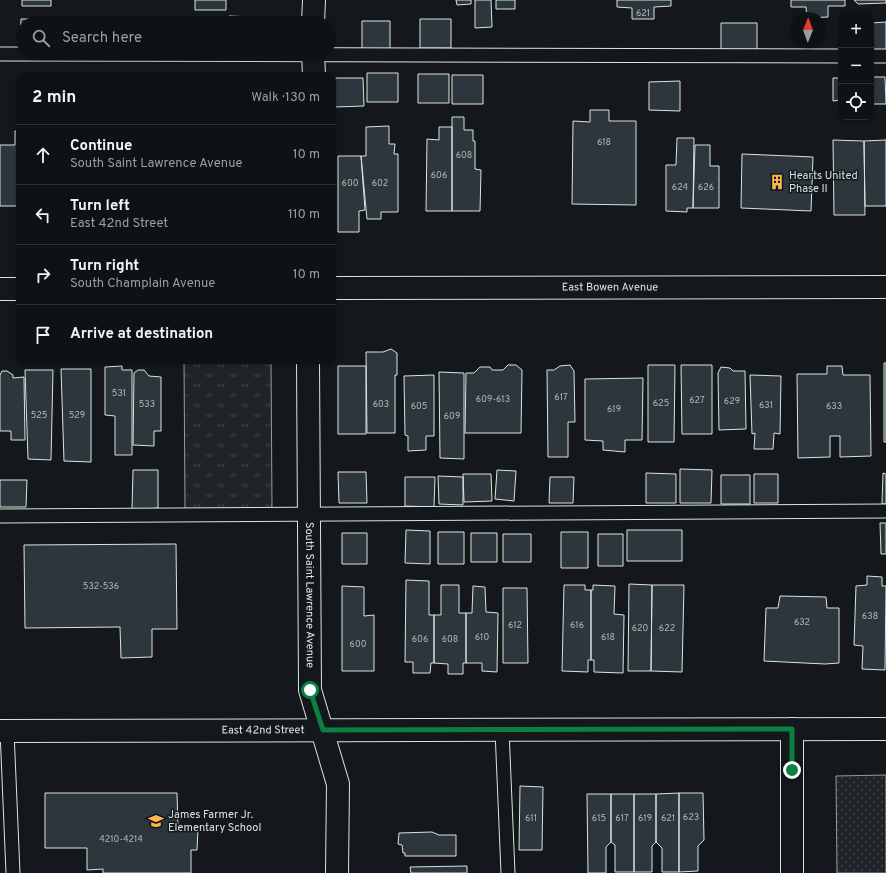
<!DOCTYPE html>
<html lang="en">
<head>
<meta charset="utf-8">
<style>
	:root { --surface:#0f1215; --page:#1d2022; --text:#f1f3f6; --muted:#9b9ea0; --line:#2f3234 }
	body { margin:0; font-family:Overpass,sans-serif; background:var(--page); color:var(--text) }
	.controls { position:absolute; right:12px; top:12px; display:grid; overflow:hidden; border-radius:8px; box-shadow:0 1px 3px #0004 }
	.controls button { width:36px; height:36px; display:grid; place-items:center; padding:0; border:0; border-bottom:1px solid var(--line); background:var(--surface); color:var(--text); font:20px sans-serif }
	.compass { position:absolute; left:790px; top:12px; width:36px; height:36px; border-radius:50%; background:var(--surface); box-shadow:0 1px 3px #0004; rotate:1deg }
	.stop { position:absolute; width:12px; height:12px; margin:-9px; border:3px solid #0b8043; border-radius:50%; background:#fff }
	.stop.end { background:#0b8043; border-color:#fff; box-shadow:0 1px 4px #0008 }
	.list { margin:0; padding:0; list-style:none }
	h2 { display:flex; justify-content:space-between; align-items:center; height:52px; margin:0; padding:0 16px; font-size:17px }
	h2 small { font-size:13px; font-weight:400; color:var(--muted) }
	.list li { display:grid; grid-template-columns:26px 1fr auto; gap:12px; align-items:center; box-sizing:border-box; height:60px; padding:0 16px; border-top:1px solid var(--line) }
	.list b { display:block; font-size:15px; white-space:nowrap }
	.list p { margin:0; font-size:13px; white-space:nowrap; color:var(--muted) }
	.list em { font-size:13px; font-style:normal; color:var(--muted) }
	.icon { flex:none; width:22px; height:22px; fill:none; stroke:currentColor; stroke-width:2; stroke-linecap:round; stroke-linejoin:round }
	.map { position:relative; flex:none; width:886px; height:873px; overflow:hidden }
	.search { position:absolute; background:var(--surface); box-shadow:0 1px 3px #0004; left:16px; top:16px; width:320px; height:44px; display:flex; align-items:center; gap:10px; box-sizing:border-box; padding:0 14px; border-radius:22px; color:var(--muted); font-size:15px }
	.panel { position:absolute; background:var(--surface); box-shadow:0 1px 3px #0004; left:16px; top:72px; width:320px; height:292px; border-radius:8px }
	.map>svg:first-child { display:block }
</style>
</head>
<body>
<div class="map">
<svg width="886" height="873" viewBox="0 0 886 873">
	<defs>
		<pattern id="grass-tufts" width="24" height="20" patternUnits="userSpaceOnUse"><rect width="24" height="20" fill="#202428"/><path d="M3 7l-1-3M5 7V3M7 7l1-3M15 17l-1-3M17 17v-4M19 17l1-3" fill="none" stroke="#404447"/></pattern>
		<pattern id="park-dots" width="8" height="8" patternUnits="userSpaceOnUse"><rect width="8" height="8" fill="#202428"/><path d="M2 2h.1M6 6h.1" fill="none" stroke="#404447" stroke-width="1.8" stroke-linecap="round"/></pattern>
	</defs>
	<rect width="100%" height="100%" fill="#14181c"/>
	<!-- grass -->
	<path fill="url(#grass-tufts)" stroke="#939e99" d="M 184,361 L 271,361 L 272,508 L 185,509 Z"/>
	<!-- park -->
	<path fill="url(#park-dots)" stroke="#939e99" d="M 886,775 L 886,873 L 837,873 L 836,776 Z"/>
	<!-- building -->
	<path fill="#2c363c" stroke="#d8e6dc" d="M 22,0 L 51,0 L 51,6 L 22,6 Z
		M 195,0 L 226,0 L 226,10 L 195,10 Z
		M 456,0 L 471,0 L 471,4 L 457,5 Z
		M 475,0 L 491,0 L 492,27 L 475,28 Z
		M 496,0 L 515,0 L 515,9 L 496,9 Z
		M 617,0 L 671,0 L 671,6 L 654,7 L 654,19 L 632,19 L 632,8 L 617,7 Z
		M 791,0 L 845,0 L 845,6 L 828,6 L 828,17 L 807,18 L 806,7 L 791,7 Z
		M 854,0 L 886,0 L 886,3 L 858,4 Z
		M 229,16 L 256,17 L 256,23 L 229,23 Z
		M 21,19 L 49,19 L 49,23 L 23,23 L 23,49 L 20,49 Z
		M 420,19 L 451,19 L 451,48 L 420,48 Z
		M 362,21 L 390,21 L 390,51 L 362,51 Z
		M 886,22 L 886,53 L 871,53 L 871,23 Z
		M 721,23 L 757,23 L 757,52 L 721,52 Z
		M 367,73 L 398,73 L 398,102 L 367,102 Z
		M 418,74 L 449,74 L 449,103 L 418,103 Z
		M 452,75 L 483,75 L 483,104 L 452,104 Z
		M 871,77 L 885,77 L 886,104 L 871,104 Z
		M 335,78 L 363,78 L 364,106 L 335,107 Z
		M 833,78 L 841,78 L 841,100 L 833,101 Z
		M 680,81 L 680,111 L 649,110 L 649,82 Z
		M 590,110 L 609,110 L 609,121 L 636,121 L 636,205 L 572,204 L 573,121 L 590,122 Z
		M 452,117 L 464,117 L 464,130 L 473,130 L 473,141 L 475,141 L 475,169 L 481,170 L 480,211 L 452,211 Z
		M 389,126 L 389,144 L 395,144 L 394,154 L 398,154 L 398,212 L 381,212 L 381,219 L 367,219 L 361,156 L 366,156 L 366,127 Z
		M 439,127 L 452,127 L 452,211 L 426,211 L 427,139 L 439,140 Z
		M 15,131 L 19,131 L 19,206 L 0,206 L 0,145 L 15,145 Z
		M 677,138 L 694,138 L 693,208 L 687,208 L 687,212 L 666,211 L 666,165 L 676,165 Z
		M 833,140 L 864,141 L 865,215 L 834,215 Z
		M 886,140 L 886,206 L 865,206 L 864,141 Z
		M 695,145 L 710,145 L 710,166 L 719,166 L 719,208 L 693,208 Z
		M 742,154 L 813,157 L 811,211 L 741,208 Z
		M 338,156 L 361,156 L 365,210 L 359,211 L 359,232 L 338,232 Z
		M 391,349 L 397,353 L 397,375 L 395,375 L 395,433 L 367,433 L 366,352 L 383,352 Z
		M 884,363 L 886,363 L 886,442 L 884,442 Z
		M 508,365 L 516,365 L 522,370 L 521,433 L 465,433 L 466,373 L 474,373 L 480,367 L 490,367 L 492,370 L 503,370 Z
		M 570,365 L 574,371 L 575,422 L 568,422 L 568,457 L 548,457 L 547,370 L 554,370 L 560,366 Z
		M 648,365 L 675,365 L 674,442 L 648,442 Z
		M 681,365 L 712,365 L 712,434 L 682,434 Z
		M 122,366 L 122,370 L 132,370 L 132,455 L 115,455 L 115,416 L 105,415 L 105,367 Z
		M 338,366 L 366,366 L 366,434 L 338,434 Z
		M 827,366 L 842,366 L 843,375 L 870,375 L 871,456 L 840,457 L 840,436 L 830,436 L 830,457 L 798,458 L 797,374 L 827,374 Z
		M 721,367 L 730,368 L 733,371 L 745,371 L 746,429 L 719,430 L 718,373 Z
		M 61,369 L 91,369 L 91,462 L 64,461 Z
		M 25,370 L 53,370 L 51,460 L 28,459 Z
		M 138,370 L 144,370 L 149,376 L 161,377 L 161,431 L 154,431 L 154,446 L 133,445 L 134,373 Z
		M 2,371 L 7,371 L 13,375 L 13,378 L 24,377 L 25,440 L 11,440 L 11,431 L 0,431 L 0,375 Z
		M 439,372 L 464,373 L 464,459 L 440,458 Z
		M 434,375 L 434,436 L 426,436 L 426,450 L 408,451 L 408,436 L 405,435 L 404,376 Z
		M 750,375 L 781,376 L 780,434 L 774,433 L 773,449 L 754,449 L 755,433 L 752,434 Z
		M 643,378 L 642,440 L 625,440 L 625,452 L 603,450 L 603,441 L 585,440 L 585,379 Z
		M 680,469 L 712,470 L 711,503 L 680,503 Z
		M 133,470 L 158,470 L 158,508 L 132,510 Z
		M 497,470 L 516,471 L 514,501 L 495,499 Z
		M 338,472 L 366,472 L 367,503 L 339,503 Z
		M 646,473 L 676,474 L 676,503 L 646,503 Z
		M 883,473 L 886,474 L 886,504 L 882,504 Z
		M 463,474 L 491,474 L 492,501 L 464,502 Z
		M 754,474 L 778,474 L 778,503 L 754,503 Z
		M 721,475 L 750,475 L 750,504 L 721,504 Z
		M 438,476 L 463,477 L 463,505 L 439,504 Z
		M 405,477 L 435,477 L 434,507 L 405,506 Z
		M 550,477 L 574,477 L 573,503 L 549,503 Z
		M 0,480 L 27,480 L 26,507 L 0,507 Z
		M 880,523 L 886,523 L 886,554 L 881,554 Z
		M 406,530 L 430,531 L 430,564 L 405,563 Z
		M 627,530 L 682,530 L 682,561 L 627,561 Z
		M 438,532 L 464,532 L 464,564 L 438,564 Z
		M 561,532 L 588,532 L 588,568 L 561,568 Z
		M 342,533 L 367,533 L 367,564 L 342,564 Z
		M 471,533 L 497,533 L 497,562 L 471,562 Z
		M 503,534 L 531,534 L 531,562 L 503,562 Z
		M 598,534 L 623,534 L 623,566 L 598,566 Z
		M 176,544 L 177,629 L 152,629 L 152,657 L 121,658 L 120,627 L 25,628 L 24,545 Z
		M 867,576 L 882,577 L 882,586 L 886,586 L 885,670 L 862,669 L 863,646 L 854,645 L 856,586 L 867,585 Z
		M 406,580 L 429,581 L 429,615 L 434,615 L 434,663 L 431,663 L 430,673 L 413,673 L 413,662 L 405,662 Z
		M 629,584 L 652,585 L 651,671 L 628,671 Z
		M 441,585 L 459,585 L 459,613 L 466,613 L 466,663 L 463,663 L 463,674 L 448,674 L 448,664 L 434,663 L 434,615 L 441,615 Z
		M 564,585 L 585,585 L 585,590 L 591,590 L 591,660 L 588,660 L 588,672 L 562,671 Z
		M 593,585 L 615,586 L 614,614 L 624,615 L 623,673 L 594,672 L 594,660 L 591,660 L 591,590 L 593,590 Z
		M 652,585 L 684,585 L 682,672 L 651,671 Z
		M 342,586 L 364,587 L 364,616 L 374,615 L 374,671 L 342,671 Z
		M 473,586 L 485,587 L 486,612 L 498,613 L 497,672 L 482,671 L 482,663 L 466,663 L 466,613 L 472,613 Z
		M 503,588 L 527,588 L 528,663 L 503,663 Z
		M 780,596 L 826,597 L 827,608 L 839,608 L 839,663 L 825,664 L 764,661 L 766,608 L 778,608 Z
		M 520,786 L 543,787 L 542,850 L 519,850 Z
		M 45,793 L 177,793 L 178,829 L 198,829 L 197,850 L 191,850 L 191,873 L 103,873 L 103,869 L 87,870 L 87,848 L 45,848 Z
		M 679,793 L 679,872 L 662,872 L 662,848 L 656,842 L 656,794 Z
		M 679,793 L 703,793 L 704,840 L 698,846 L 698,871 L 679,872 Z
		M 587,794 L 611,794 L 611,842 L 606,847 L 606,873 L 588,873 Z
		M 611,794 L 634,794 L 634,872 L 615,872 L 615,845 L 611,842 Z
		M 634,794 L 656,794 L 656,842 L 652,846 L 652,872 L 634,872 Z
		M 432,832 L 439,835 L 456,835 L 456,856 L 405,856 L 405,853 L 403,853 L 402,845 L 398,844 L 399,833 Z
		M 467,866 L 467,873 L 411,873 L 410,867 Z"/>
	<g fill="none" stroke-linecap="round" stroke-linejoin="round">
		<!-- service casing -->
		<g stroke="#d8e6dc" stroke-width="15">
			<path id="service" d="M 0,54 L 841,56
				M 871,56 L 886,56
				M 0,516 L 886,511
				M 502,730 L 508,873
				M 7,731 L 13,873"/>
		</g>
		<!-- minor casing -->
		<g stroke="#d8e6dc" stroke-width="24">
			<g id="minor">
				<path d="M 313,23 L 314,0"/>
				<path d="M 313,53 L 314,75"/>
				<path id="s1" d="M 333,288 L 886,287"/>
				<path d="M 0,289 L 19,289"/>
				<path id="s2" d="M 308,361 L 310,690 L 338,784 L 337,873"/>
				<path d="M 792,729 L 792,873"/>
				<path id="s3" d="M 0,731 L 886,729"/>
			</g>
		</g>
		<!-- service -->
		<use href="#service" stroke="#14181c" stroke-width="13"/>
		<!-- minor -->
		<use href="#minor" stroke="#14181c" stroke-width="22"/>
	</g>
	<g fill="none" stroke-linecap="round" stroke-linejoin="round">
		<!-- route -->
		<path stroke="#0b8043" stroke-width="5" d="M 310,690 L 323,730 L 792,729 L 792,770"/>
	</g>
	<!-- icons -->
	<defs>
		<g id="building-bare" transform="scale(1.2)"><path d="M-4-6H4V6H1V3H-1V6H-4ZM-2.5-4.3h1.7v1.8h-1.7ZM.8-4.3h1.7v1.8H.8ZM-2.5-1h1.7V.8h-1.7ZM.8-1h1.7V.8H.8Z" fill="#ffb74d" stroke="#14181c" stroke-width="2.5" paint-order="stroke"/></g>
		<g id="school-bare" transform="scale(1.2)"><path d="M0-5L7-2L0 1L-7-2ZM-4 1L0 2.5L4 1V4Q0 6-4 4Z" fill="#ffb74d" stroke="#14181c" stroke-width="2.5" paint-order="stroke"/></g>
	</defs>
	<g fill-rule="evenodd">
		<use href="#building-bare" x="777" y="182"/>
		<use href="#school-bare" x="156" y="821"/>
	</g>
	<g text-anchor="middle" dominant-baseline="central" stroke-width="3" stroke-linejoin="round" paint-order="stroke">
		<!-- number labels -->
		<g font-size="9" fill="#adbab4">
			<text x="643" y="13">621</text>
			<text x="604" y="142">618</text>
			<text x="464" y="155">608</text>
			<text x="439" y="175">606</text>
			<text x="350" y="183">600</text>
			<text x="380" y="183">602</text>
			<text x="680" y="187">624</text>
			<text x="706" y="187">626</text>
			<text x="119" y="393">531</text>
			<text x="561" y="397">617</text>
			<text x="493" y="399">609-613</text>
			<text x="697" y="400">627</text>
			<text x="732" y="401">629</text>
			<text x="661" y="403">625</text>
			<text x="147" y="404">533</text>
			<text x="381" y="404">603</text>
			<text x="766" y="405">631</text>
			<text x="419" y="406">605</text>
			<text x="834" y="406">633</text>
			<text x="614" y="409">619</text>
			<text x="39" y="415">525</text>
			<text x="77" y="415">529</text>
			<text x="452" y="416">609</text>
			<text x="101" y="586">532-536</text>
			<text x="870" y="616">638</text>
			<text x="802" y="622">632</text>
			<text x="515" y="625">612</text>
			<text x="577" y="625">616</text>
			<text x="640" y="628">620</text>
			<text x="667" y="628">622</text>
			<text x="482" y="637">610</text>
			<text x="608" y="637">618</text>
			<text x="420" y="639">606</text>
			<text x="450" y="639">608</text>
			<text x="358" y="644">600</text>
			<text x="691" y="817">623</text>
			<text x="531" y="818">611</text>
			<text x="599" y="818">615</text>
			<text x="622" y="818">617</text>
			<text x="645" y="818">619</text>
			<text x="668" y="818">621</text>
			<text x="121" y="839">4210-4214</text>
		</g>
		<!-- poi labels -->
		<g font-size="11" fill="#d8e6dc" stroke="#14181c" text-anchor="start">
			<text x="789" y="176">Hearts United<tspan x="789" dy="13">Phase II</tspan></text>
			<text x="168" y="815">James Farmer Jr.<tspan x="168" dy="13">Elementary School</tspan></text>
		</g>
		<!-- street labels -->
		<g font-size="11" fill="#d8e6dc" stroke="#14181c">
			<text stroke="none"><textPath href="#s1" startOffset="277">East Bowen Avenue</textPath></text>
			<text stroke="none"><textPath href="#s2" startOffset="234">South Saint Lawrence Avenue</textPath></text>
			<text stroke="none"><textPath href="#s3" startOffset="263">East 42nd Street</textPath></text>
		</g>
	</g>
</svg>
<div class="controls">
<button>+</button>
<button>−</button>
<button><svg class="icon" aria-label="locate" viewBox="0 0 24 24"><circle cx="12" cy="12" r="6"/><path d="M12 2v4M12 18v4M2 12h4M18 12h4"/></svg></button>
</div>
<svg class="compass" viewBox="-18 -18 36 36"><path d="M0-13l5 13h-10z" fill="#e53935"/><path d="M0 13l5-13h-10z" fill="#9b9ea0"/></svg>
<div class="stop" style="left:310px;top:690px"></div>
<div class="stop end" style="left:792px;top:770px"></div>
<div class="search"><svg class="icon" aria-label="search" viewBox="0 0 24 24"><circle cx="10" cy="10" r="6"/><path d="M15 15l6 6"/></svg>Search here</div>
<section class="panel">
<h2>2 min<small>Walk · 130 m</small></h2>
<ul class="list">
<li><svg class="icon" aria-label="ahead" viewBox="0 0 24 24"><path d="M12 20V5M6 11l6-6 6 6"/></svg><div><b>Continue</b><p>South Saint Lawrence Avenue</p></div><em>10 m</em></li>
<li><svg class="icon" aria-label="left" viewBox="0 0 24 24"><path d="M17 20v-9H6M10 6l-5 5 5 5"/></svg><div><b>Turn left</b><p>East 42nd Street</p></div><em>110 m</em></li>
<li><svg class="icon" aria-label="right" viewBox="0 0 24 24"><path d="M7 20v-9h11M14 6l5 5-5 5"/></svg><div><b>Turn right</b><p>South Champlain Avenue</p></div><em>10 m</em></li>
<li><svg class="icon" aria-label="arrive" viewBox="0 0 24 24"><path d="M6 21V4h12l-3 4 3 4H6"/></svg><div><b>Arrive at destination</b></div></li>
</ul>
</section>
</div>
</body>
</html>
